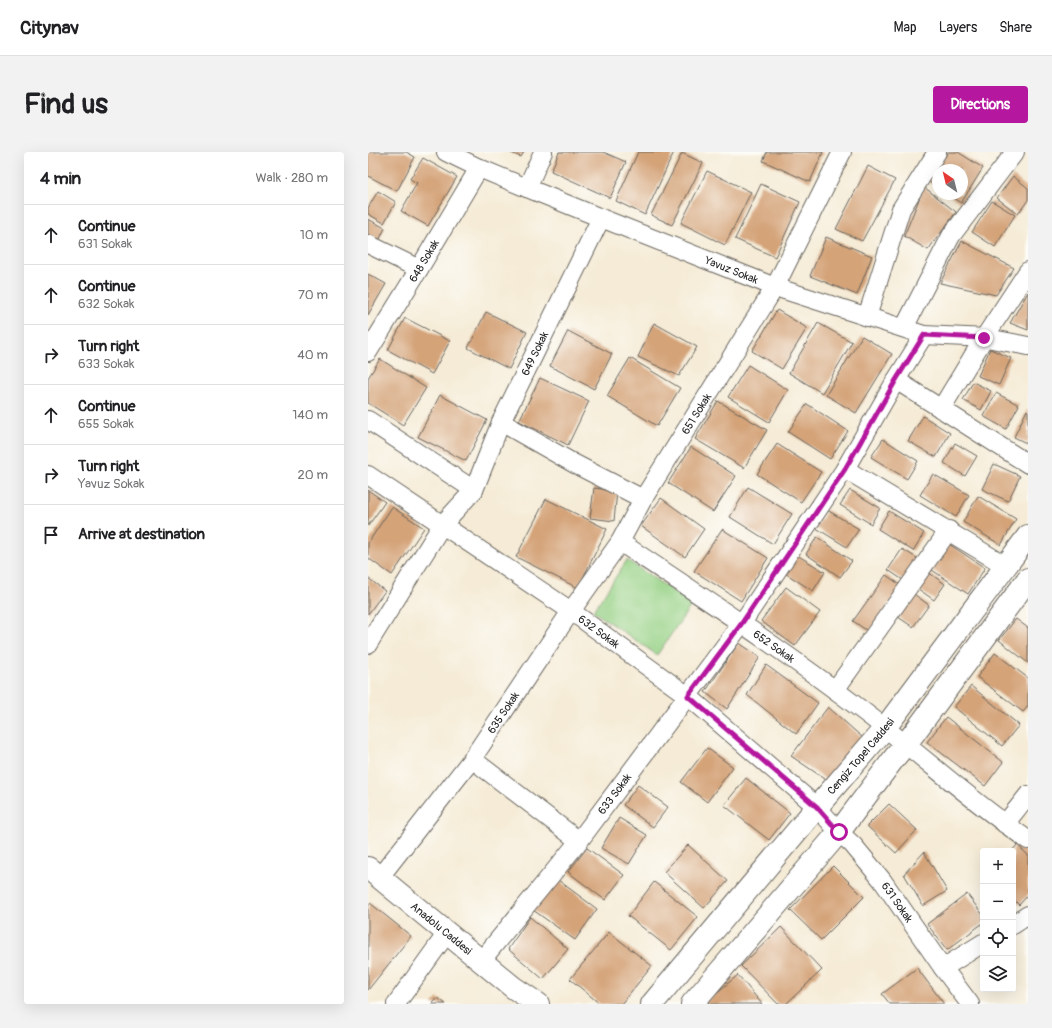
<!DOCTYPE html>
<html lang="en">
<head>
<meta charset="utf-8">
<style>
	:root { --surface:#fff; --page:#f2f2f2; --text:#202124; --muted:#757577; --line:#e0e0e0; --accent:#b5179e }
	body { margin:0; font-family:Pangolin,sans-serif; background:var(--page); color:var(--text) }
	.controls { position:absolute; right:12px; bottom:12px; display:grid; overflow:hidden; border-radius:4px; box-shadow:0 4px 16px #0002 }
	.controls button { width:36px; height:36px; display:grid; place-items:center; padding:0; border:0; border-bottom:1px solid var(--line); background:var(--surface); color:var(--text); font:20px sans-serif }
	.compass { position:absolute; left:564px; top:12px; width:36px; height:36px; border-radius:50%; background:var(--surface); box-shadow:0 4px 16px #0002; rotate:325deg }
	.stop { position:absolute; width:12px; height:12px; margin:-9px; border:3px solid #b5179e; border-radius:50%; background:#fff }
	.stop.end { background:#b5179e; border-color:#fff; box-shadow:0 1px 4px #0008 }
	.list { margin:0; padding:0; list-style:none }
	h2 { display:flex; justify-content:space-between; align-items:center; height:52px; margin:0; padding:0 16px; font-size:17px }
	h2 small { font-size:13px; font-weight:400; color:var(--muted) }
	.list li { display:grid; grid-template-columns:26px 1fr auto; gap:12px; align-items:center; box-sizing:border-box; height:60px; padding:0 16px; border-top:1px solid var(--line) }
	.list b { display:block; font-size:15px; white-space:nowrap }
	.list p { margin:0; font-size:13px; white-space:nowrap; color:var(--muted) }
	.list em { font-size:13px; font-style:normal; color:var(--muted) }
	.icon { flex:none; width:22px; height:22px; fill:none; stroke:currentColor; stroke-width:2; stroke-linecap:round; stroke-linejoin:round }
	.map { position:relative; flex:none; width:660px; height:852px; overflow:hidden; border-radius:4px }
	header { display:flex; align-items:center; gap:24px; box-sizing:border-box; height:56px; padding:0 20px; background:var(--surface); border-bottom:1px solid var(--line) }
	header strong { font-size:19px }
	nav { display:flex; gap:22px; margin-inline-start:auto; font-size:14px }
	.intro { display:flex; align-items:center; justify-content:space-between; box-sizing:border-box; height:96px; padding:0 24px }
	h1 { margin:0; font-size:28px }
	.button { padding:10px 18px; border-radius:4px; background:var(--accent); color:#fff; font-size:14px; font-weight:700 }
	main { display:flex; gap:24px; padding:0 24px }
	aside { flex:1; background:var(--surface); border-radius:4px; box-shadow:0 4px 16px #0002 }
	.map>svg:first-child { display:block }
</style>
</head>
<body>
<header>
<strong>Citynav</strong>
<nav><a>Map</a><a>Layers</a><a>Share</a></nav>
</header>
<div class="intro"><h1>Find us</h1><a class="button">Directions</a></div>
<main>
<aside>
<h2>4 min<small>Walk · 280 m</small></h2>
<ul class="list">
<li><svg class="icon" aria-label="ahead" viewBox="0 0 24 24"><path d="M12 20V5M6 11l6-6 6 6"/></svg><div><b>Continue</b><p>631 Sokak</p></div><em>10 m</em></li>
<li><svg class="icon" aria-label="ahead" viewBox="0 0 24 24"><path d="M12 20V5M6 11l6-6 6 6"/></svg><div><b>Continue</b><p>632 Sokak</p></div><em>70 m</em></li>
<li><svg class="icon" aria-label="right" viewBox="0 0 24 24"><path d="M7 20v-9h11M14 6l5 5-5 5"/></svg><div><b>Turn right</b><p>633 Sokak</p></div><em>40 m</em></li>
<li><svg class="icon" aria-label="ahead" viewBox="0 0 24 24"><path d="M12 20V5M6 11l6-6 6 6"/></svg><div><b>Continue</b><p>655 Sokak</p></div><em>140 m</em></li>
<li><svg class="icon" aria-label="right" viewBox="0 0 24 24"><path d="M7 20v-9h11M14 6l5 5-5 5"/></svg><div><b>Turn right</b><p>Yavuz Sokak</p></div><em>20 m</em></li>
<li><svg class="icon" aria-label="arrive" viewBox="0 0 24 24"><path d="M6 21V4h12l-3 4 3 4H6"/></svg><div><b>Arrive at destination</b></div></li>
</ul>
</aside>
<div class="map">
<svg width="660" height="852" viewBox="0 0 660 852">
	<rect width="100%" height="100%" fill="#fdfcf7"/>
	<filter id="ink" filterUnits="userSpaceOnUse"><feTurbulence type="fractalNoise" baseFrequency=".025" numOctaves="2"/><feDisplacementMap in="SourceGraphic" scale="8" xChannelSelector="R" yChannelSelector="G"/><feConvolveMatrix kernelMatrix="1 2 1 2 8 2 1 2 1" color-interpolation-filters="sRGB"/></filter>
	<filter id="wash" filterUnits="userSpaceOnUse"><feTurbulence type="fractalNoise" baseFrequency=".012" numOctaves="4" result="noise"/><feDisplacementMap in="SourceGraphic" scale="16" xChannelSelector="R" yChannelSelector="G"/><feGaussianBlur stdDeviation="0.9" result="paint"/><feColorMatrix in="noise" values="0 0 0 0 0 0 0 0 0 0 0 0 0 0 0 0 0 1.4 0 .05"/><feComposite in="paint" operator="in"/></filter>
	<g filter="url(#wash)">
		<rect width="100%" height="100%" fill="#f5ebd6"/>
		<!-- green -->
		<path fill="#97d286" stroke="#5a7751" d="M 259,408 L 324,452 L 289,503 L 225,459 Z"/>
		<g id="blocks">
			<!-- building -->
			<path fill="#d4a378" d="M 0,0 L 38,0 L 47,5 L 29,39 L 0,24 Z
				M 141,0 L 156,0 L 153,5 Z
				M 191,0 L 235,0 L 258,10 L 242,46 L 183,19 Z
				M 270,0 L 306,0 L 277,63 L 248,49 Z
				M 399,0 L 455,0 L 442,30 L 395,9 Z
				M 580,0 L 590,0 L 615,16 L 593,51 L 579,42 L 594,42 L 594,18 L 570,18 L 570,36 L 561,30 Z
				M 314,1 L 335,11 L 304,73 L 283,63 Z
				M 55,6 L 89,25 L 60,74 L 33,59 L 49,31 L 42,27 Z
				M 500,14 L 527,28 L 494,89 L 468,77 Z
				M 339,19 L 383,40 L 357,93 L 313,71 Z
				M 645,24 L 660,36 L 660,48 L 650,62 L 629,46 Z
				M 393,32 L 432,50 L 407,105 L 367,87 Z
				M 556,35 L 588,60 L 560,98 L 536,84 Z
				M 10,39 L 28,50 L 16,71 L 0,62 L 0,56 Z
				M 624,49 L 647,63 L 627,95 L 604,80 Z
				M 0,67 L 17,76 L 10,91 L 0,87 Z
				M 458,85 L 504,104 L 489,143 L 442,124 Z
				M 594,89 L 646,116 L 628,143 L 572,131 Z
				M 0,122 L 18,132 L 0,163 Z
				M 660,140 L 660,178 L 642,171 Z
				M 409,158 L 439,176 L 414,217 L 384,199 Z
				M 118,160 L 159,180 L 141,217 L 100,196 Z
				M 37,166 L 82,189 L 64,222 L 20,198 Z
				M 286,171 L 329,195 L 311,224 L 270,205 Z
				M 450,171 L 484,190 L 454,241 L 421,221 Z
				M 200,179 L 244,202 L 226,237 L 182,214 Z
				M 494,184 L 524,202 L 488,261 L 458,243 Z
				M 622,197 L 643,206 L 631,233 L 610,224 Z
				M 262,206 L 312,236 L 289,274 L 239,244 Z
				M 12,207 L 58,236 L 35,273 L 0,251 L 0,226 Z
				M 380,213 L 420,238 L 401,270 L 360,245 Z
				M 172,226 L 221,249 L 200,293 L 151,269 Z
				M 605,230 L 623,239 L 613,258 L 595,248 Z
				M 628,241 L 651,253 L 638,277 L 615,264 Z
				M 72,243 L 119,268 L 98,309 L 50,285 Z
				M 350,249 L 399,278 L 376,316 L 327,287 Z
				M 439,252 L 480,279 L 462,307 L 420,280 Z
				M 659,258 L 660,259 L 660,292 L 646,285 Z
				M 555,264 L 582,281 L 568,305 L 540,289 Z
				M 515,287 L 550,309 L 539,327 L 503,305 Z
				M 587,291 L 609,304 L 597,324 L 576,311 Z
				M 409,292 L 453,320 L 433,350 L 389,322 Z
				M 323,295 L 368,324 L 345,360 L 300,331 Z
				M 626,312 L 652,324 L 640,349 L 614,337 Z
				M 565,322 L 601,343 L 588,365 L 552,343 Z
				M 380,335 L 424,362 L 405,392 L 362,365 Z
				M 226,336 L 249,339 L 246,369 L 222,366 Z
				M 0,338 L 17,350 L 0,374 Z
				M 482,338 L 512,356 L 503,372 L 472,353 Z
				M 610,344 L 648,367 L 633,393 L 595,370 Z
				M 293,346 L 336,377 L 317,405 L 273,374 Z
				M 178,347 L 239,377 L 210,436 L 148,405 Z
				M 24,355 L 56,376 L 24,423 L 0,406 L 0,391 Z
				M 459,358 L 491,377 L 479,395 L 448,376 Z
				M 521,359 L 556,381 L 545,399 L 510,377 Z
				M 354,377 L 400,406 L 373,449 L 326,419 Z
				M 449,385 L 484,409 L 472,425 L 438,402 Z
				M 581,392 L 617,416 L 600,442 L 564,418 Z
				M 534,397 L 552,408 L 538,430 L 520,418 Z
				M 429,403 L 457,420 L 445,439 L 417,421 Z
				M 557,418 L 577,432 L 566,448 L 546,434 Z
				M 518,423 L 534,434 L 501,480 L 485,469 Z
				M 0,426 L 17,439 L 0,462 Z
				M 418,435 L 452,460 L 427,494 L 393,469 Z
				M 543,440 L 561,453 L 545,475 L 527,463 Z
				M 648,467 L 660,476 L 660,511 L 631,488 Z
				M 371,491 L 392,505 L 359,557 L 337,540 Z
				M 627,501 L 660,526 L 660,554 L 655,560 L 609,525 Z
				M 398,513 L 450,551 L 428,582 L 379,543 Z
				M 603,534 L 651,573 L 634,594 L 586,555 Z
				M 460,555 L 495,586 L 460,629 L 423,604 Z
				M 578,565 L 635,610 L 617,634 L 559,590 Z
				M 339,596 L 365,615 L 339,650 L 313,630 Z
				M 378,626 L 422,661 L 401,688 L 356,653 Z
				M 270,633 L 300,655 L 285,675 L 255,653 Z
				M 521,652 L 549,678 L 528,701 L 499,674 Z
				M 251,666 L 279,683 L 261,712 L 233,696 Z
				M 320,693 L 360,729 L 336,756 L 296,720 Z
				M 649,693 L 660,703 L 660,743 L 651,753 L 645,747 L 645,699 L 644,699 Z
				M 219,696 L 256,723 L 237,748 L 200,720 Z
				M 556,700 L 579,739 L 555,754 L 536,722 Z
				M 465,714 L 496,745 L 453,788 L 422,758 Z
				M 190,728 L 229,757 L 207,788 L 165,758 Z
				M 286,730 L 330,765 L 303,798 L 260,764 Z
				M 599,742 L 615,763 L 615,771 L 579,798 L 559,772 Z
				M 2,751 L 43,784 L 0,838 L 0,754 Z
				M 162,765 L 200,797 L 175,827 L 140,797 Z
				M 413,775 L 454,818 L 418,852 L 410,852 L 373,814 Z
				M 241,780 L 284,814 L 253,852 L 232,852 L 202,827 Z
				M 549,816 L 576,852 L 522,852 L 514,842 Z
				M 370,823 L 394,852 L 335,852 Z
				M 70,846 L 78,852 L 64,852 Z"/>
		</g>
	</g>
	<g filter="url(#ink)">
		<use href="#blocks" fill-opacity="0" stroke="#68645d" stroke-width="1"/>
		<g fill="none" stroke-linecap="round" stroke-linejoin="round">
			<!-- minor casing -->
			<g stroke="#68645d" stroke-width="20">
				<g id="minor">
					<path id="s1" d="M 78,0 L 111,16 L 159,36 L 233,66 L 407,135 L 556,183 L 619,186 L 660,194"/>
					<path d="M 159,36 L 175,0"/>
					<path d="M 0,92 L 51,117"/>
					<path d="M 499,165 L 533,57 L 569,0"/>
					<path d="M 536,176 L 583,84 L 647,0"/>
					<path id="s2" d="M 0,200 L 51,117 L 111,16"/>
					<path d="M 528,228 L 660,312"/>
					<path d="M 573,257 L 616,186 L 660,119"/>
					<path d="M 0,268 L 106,338"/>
					<path d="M 133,270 L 205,311 L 275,347"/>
					<path d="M 477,317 L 638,414"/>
					<path id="s3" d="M 0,323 L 203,459 L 320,544 L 449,655 L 471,680 L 485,693 L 514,728 L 575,816 L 602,852"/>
					<path id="s4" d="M 252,390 C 342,450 432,509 517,576 C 565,613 610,654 660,688"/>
					<path id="s5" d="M 0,492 L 74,373 L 106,338 L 133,270 L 233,66"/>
					<path d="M 467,538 L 581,378"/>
					<path d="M 104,607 L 211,689"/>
					<path d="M 637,672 L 660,643"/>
					<path id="s6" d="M 11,726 L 104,607 L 203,459 L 252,390 L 275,347 L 407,135 L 474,0"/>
					<path d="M 645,773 L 660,763"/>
					<path id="s7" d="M 113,809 L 211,689 L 374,471 L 477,317 L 528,228 L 556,183"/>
					<path d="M 575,816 L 615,791"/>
					<path d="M 28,852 L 79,781"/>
				</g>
			</g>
			<!-- tertiary casing -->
			<g stroke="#68645d" stroke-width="24">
				<g id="tertiary">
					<path id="s8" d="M 0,716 L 146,836 L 170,852"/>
					<path id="s9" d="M 284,852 L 449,655 L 517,576 L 660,384"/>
					<path d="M 324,852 L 471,680 L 527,605 L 538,592 L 660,427"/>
				</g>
			</g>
			<!-- minor -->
			<use href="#minor" stroke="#fff" stroke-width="18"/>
			<!-- tertiary -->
			<use href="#tertiary" stroke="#fff" stroke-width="22"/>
		</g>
	</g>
	<g fill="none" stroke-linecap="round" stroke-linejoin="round" filter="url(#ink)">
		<!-- route -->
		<path stroke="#b5179e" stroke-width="5" d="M 471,680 L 449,655 L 320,544 L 374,471 L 477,317 L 528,228 L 556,183 L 616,186"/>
	</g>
	<g text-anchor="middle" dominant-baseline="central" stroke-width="3.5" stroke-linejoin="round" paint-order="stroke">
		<!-- street labels -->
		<g font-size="11" fill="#1c1c1c" stroke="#fdfcf7">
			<text stroke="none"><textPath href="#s2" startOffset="107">648 Sokak</textPath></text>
			<text stroke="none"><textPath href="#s1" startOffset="309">Yavuz Sokak</textPath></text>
			<text stroke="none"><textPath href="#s5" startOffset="337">649 Sokak</textPath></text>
			<text stroke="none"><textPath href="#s6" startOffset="563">651 Sokak</textPath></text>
			<text stroke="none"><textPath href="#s3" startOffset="279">632 Sokak</textPath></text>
			<text stroke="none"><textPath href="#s4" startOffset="186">652 Sokak</textPath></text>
			<text stroke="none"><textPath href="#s6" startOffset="207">635 Sokak</textPath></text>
			<text stroke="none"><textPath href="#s9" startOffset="324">Cengiz Topel Caddesi</textPath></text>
			<text stroke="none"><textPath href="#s7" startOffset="214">633 Sokak</textPath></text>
			<text stroke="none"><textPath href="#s3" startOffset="684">631 Sokak</textPath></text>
			<text stroke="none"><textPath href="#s8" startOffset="95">Anadolu Caddesi</textPath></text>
		</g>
	</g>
</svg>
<div class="controls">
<button>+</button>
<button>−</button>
<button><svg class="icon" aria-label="locate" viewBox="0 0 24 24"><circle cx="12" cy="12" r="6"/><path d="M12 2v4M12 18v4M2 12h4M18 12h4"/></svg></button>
<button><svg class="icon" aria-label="layers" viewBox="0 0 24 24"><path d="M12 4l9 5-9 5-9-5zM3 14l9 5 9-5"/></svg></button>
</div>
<svg class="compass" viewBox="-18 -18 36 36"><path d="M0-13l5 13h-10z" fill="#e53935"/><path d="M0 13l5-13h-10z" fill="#757577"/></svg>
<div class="stop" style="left:471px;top:680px"></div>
<div class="stop end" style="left:616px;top:186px"></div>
</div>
</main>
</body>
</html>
